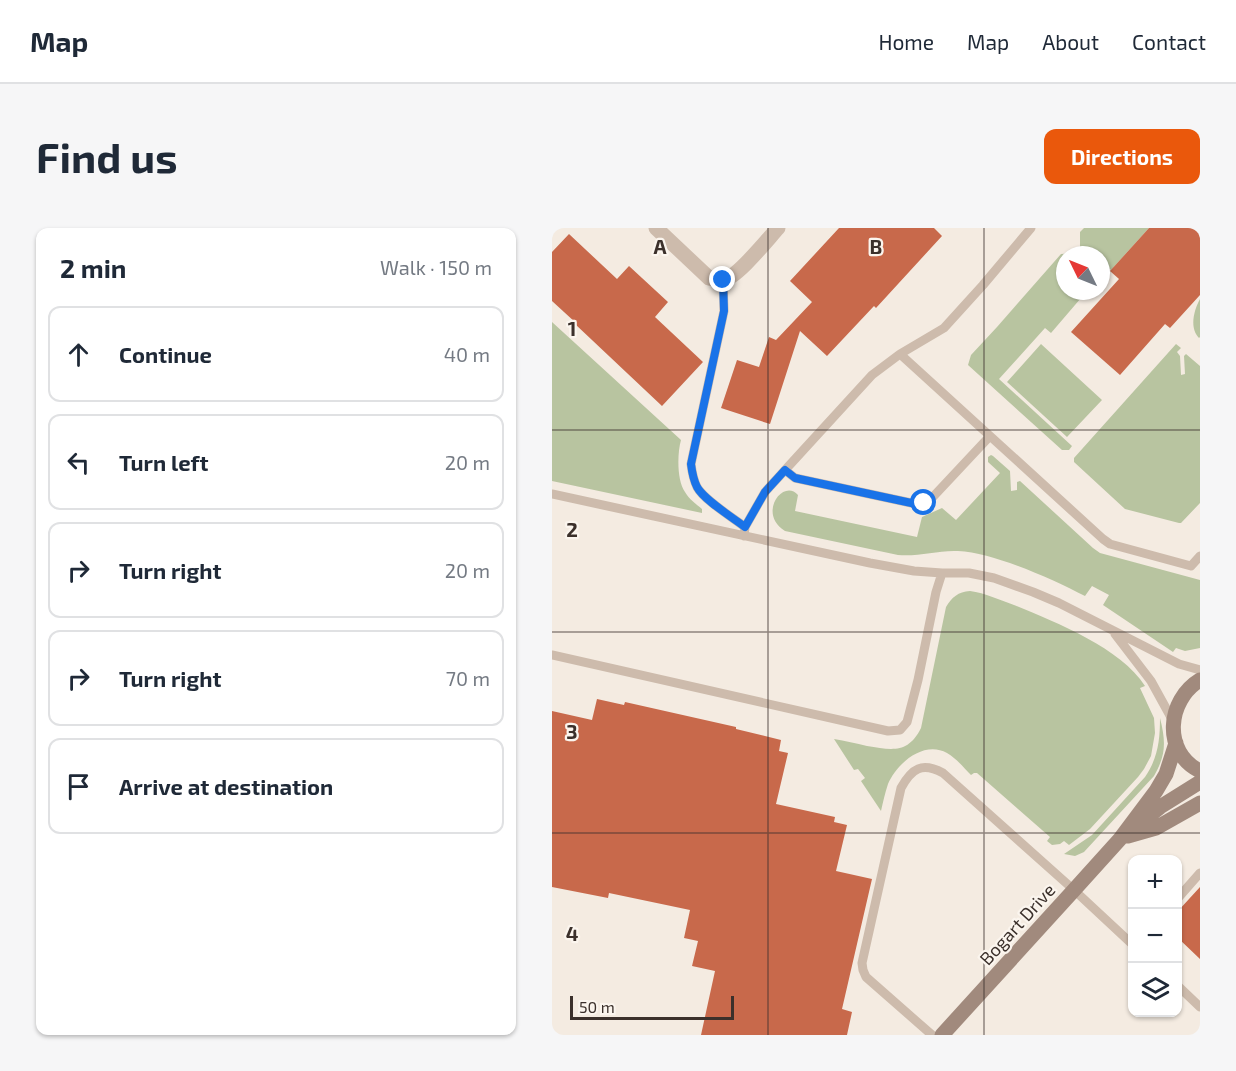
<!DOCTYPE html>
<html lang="en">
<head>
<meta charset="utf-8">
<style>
	:root { --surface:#fff; --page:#f6f6f7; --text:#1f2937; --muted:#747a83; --line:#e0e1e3; --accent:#ea580c }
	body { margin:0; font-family:"Exo 2",sans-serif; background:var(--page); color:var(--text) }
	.controls { position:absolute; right:18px; bottom:18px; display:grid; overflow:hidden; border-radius:12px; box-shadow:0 2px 4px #0004 }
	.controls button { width:54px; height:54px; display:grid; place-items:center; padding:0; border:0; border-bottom:2px solid var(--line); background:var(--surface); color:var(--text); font:30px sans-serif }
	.compass { position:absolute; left:504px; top:18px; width:54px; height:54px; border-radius:50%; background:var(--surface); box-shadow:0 2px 4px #0004; rotate:313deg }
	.scale { position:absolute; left:18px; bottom:15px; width:164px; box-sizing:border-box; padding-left:6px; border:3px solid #3b302b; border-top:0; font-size:16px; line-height:21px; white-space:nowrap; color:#3b302b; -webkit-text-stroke:4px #fbf5ee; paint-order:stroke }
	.stop { position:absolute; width:18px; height:18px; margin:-14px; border:4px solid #1a73e8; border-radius:50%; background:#fff }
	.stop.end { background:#1a73e8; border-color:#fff; box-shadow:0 2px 6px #0008 }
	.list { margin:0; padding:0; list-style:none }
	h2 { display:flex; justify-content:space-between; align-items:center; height:78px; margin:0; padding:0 24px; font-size:26px }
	h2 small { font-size:20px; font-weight:400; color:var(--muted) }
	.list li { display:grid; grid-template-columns:39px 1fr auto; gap:18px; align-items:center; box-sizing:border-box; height:96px; margin:0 12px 12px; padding:0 12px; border:2px solid var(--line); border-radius:12px }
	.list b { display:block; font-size:22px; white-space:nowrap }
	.list em { font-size:20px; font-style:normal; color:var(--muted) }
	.icon { flex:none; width:33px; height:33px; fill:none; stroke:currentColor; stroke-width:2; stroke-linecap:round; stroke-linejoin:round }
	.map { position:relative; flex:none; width:648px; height:807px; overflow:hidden; border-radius:12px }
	header { display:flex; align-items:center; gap:36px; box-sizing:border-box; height:84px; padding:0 30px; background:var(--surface); border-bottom:2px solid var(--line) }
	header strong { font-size:28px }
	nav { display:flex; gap:33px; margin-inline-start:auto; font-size:21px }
	.intro { display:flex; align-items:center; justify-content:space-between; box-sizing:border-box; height:144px; padding:0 36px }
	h1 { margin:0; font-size:42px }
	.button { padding:15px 27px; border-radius:12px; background:var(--accent); color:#fff; font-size:21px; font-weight:700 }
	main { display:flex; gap:36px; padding:0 36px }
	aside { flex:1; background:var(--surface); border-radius:12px; box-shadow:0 2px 4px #0004 }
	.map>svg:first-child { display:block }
</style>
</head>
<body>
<header>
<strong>Map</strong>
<nav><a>Home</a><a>Map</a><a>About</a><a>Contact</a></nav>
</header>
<div class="intro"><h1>Find us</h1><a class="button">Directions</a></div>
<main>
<aside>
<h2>2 min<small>Walk · 150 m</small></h2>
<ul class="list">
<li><svg class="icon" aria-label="ahead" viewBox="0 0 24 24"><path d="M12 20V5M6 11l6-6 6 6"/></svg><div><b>Continue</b></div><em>40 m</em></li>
<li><svg class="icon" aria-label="left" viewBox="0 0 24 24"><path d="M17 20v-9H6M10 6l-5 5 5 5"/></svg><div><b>Turn left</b></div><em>20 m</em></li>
<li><svg class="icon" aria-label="right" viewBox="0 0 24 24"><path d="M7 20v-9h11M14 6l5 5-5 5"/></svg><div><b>Turn right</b></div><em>20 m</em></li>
<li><svg class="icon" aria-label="right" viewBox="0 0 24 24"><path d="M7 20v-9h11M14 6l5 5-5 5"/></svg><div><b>Turn right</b></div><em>70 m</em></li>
<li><svg class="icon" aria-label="arrive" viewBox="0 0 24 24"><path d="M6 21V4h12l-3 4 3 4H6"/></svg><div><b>Arrive at destination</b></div></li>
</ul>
</aside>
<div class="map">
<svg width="648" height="807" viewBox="0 0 648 807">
	<rect width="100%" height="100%" fill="#f4ebe1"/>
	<!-- green -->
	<path fill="#b8c4a0" d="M 532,0 L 597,0 L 559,42 L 553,37 L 549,37 L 549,27 L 536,27 L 528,20 L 528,4 Z
		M 524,25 L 526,27 L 513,27 L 513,63 L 535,63 L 499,105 L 493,100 L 447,151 L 520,218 L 517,222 L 510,222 L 416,137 L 419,127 L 445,99 L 509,26 Z
		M 648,71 L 648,109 L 647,110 C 637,100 642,82 648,71 Z
		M 0,94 L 129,212 C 125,226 125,253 133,264 C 137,271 144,276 150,281 L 150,285 L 0,253 Z
		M 489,116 L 550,172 L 515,209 L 455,154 Z
		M 624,116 L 629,120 L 625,124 L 628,128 L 629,147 L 633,146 L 632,128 L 634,126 L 648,138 L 648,275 L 629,295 L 627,295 L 573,281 L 522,234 L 522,230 Z
		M 439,227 L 441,228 L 458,243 L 459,263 L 465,262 L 465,254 L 468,253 L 541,320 L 548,325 L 648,352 L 648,420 L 633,423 L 624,420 L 621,424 L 551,377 L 557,367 L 540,358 L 533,368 C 500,351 443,325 406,323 C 386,322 366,329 346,327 L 233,303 C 205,286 231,250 246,267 L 243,283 L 365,309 L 370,289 L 390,280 L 404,292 L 448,245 L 436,234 L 436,229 Z
		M 418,363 C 433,365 448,372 462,377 C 503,394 569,420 593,458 L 588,460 L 602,490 L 603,505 L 599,528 L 592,541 L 586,549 L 538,601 L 517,617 L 512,613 L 508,616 L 500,617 L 495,613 L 498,609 L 425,545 L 422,545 L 419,547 C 412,540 404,530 395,525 C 372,512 345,535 336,556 C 333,565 331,574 329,583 L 309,553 L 313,550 L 306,541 L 302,542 L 282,511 C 293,513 304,515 315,518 C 340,522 356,526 369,500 L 394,379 C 400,369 406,364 418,363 Z
		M 608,490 C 614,514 614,527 602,548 L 532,624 L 523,628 L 512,626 L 540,607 L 593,549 C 606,530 608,512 608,490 Z"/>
	<!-- building -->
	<path fill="#c8694b" d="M 287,0 L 382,0 L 390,8 L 324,80 L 322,78 L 275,128 L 248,103 L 218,196 L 169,180 L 185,132 L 207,139 L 217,109 L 224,112 L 260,74 L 238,53 Z
		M 597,0 L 648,0 L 648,67 L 618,100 L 613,96 L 568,147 L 519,104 L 567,51 L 558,43 Z
		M 17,6 L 65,51 L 77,38 L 116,74 L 103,89 L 151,134 L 110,178 L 23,96 L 24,95 L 0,73 L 0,24 Z
		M 45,471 L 72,477 L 73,474 L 184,499 L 184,501 L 229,512 L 227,523 L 236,525 L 224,576 L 283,589 L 282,594 L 295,597 L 284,643 L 320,651 L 290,781 L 300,784 L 295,807 L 149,807 L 163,743 L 140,738 L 146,713 L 132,710 L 138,682 L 57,665 L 56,670 L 0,659 L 0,483 L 40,492 Z
		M 648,659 L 648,731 L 626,710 L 626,683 Z"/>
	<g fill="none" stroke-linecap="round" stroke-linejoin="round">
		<!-- lane -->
		<path stroke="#cdbbac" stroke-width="9" d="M 171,52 L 172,83 L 139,236 C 140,244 141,251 145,259 C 152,272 180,289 193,299
			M 438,208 L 551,311 L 558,316 L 639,338 L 648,328
			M 233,242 L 243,250 L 364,276 L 372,275 L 379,271 L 438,208 L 348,126
			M 0,266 L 318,335 L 362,343 L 390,345 L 384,364 L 366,452 L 355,494 L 348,502 L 336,503 L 0,427
			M 192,308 L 193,299 L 213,264 L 320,147 L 348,126 L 392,100 L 431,57 L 479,0
			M 390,345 L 417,345 L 442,350 L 481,364 L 507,375 L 627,436 L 648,442
			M 563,406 L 599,453 L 621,493
			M 626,670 L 648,645
			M 626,758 L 648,779
			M 380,807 L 314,749 L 311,742 L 310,735 L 349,560 C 360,540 370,534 391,545 L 522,662 L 580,716"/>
		<!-- street -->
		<path stroke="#cdbbac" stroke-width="15" d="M 104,0 L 157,50 C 161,51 166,53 171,52 C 185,50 215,12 226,0"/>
		<!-- secondary -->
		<path stroke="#a18a7d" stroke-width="15" d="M 648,452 C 615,472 610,524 648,543
			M 584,598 L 608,579 L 648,554
			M 576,608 L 604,600 L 648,575
			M 390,807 L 522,662 L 568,611 L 604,563 L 614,546 L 624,515"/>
	</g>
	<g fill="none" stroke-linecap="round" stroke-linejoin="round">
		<!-- route -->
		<path stroke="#1a73e8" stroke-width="8" d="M 171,52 L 172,83 L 139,236 C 140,244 141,251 145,259 C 152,272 180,289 193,299 L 213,264 L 233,242 L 243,250 L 364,276 L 372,275"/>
	</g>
	<!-- grid -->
	<path fill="none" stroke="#3b302b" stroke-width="1.5" stroke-opacity="0.55" d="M 216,0 L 216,807M 432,0 L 432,807M 0,202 L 648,202M 0,404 L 648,404M 0,605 L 648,605"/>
	<g text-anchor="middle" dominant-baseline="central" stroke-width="4.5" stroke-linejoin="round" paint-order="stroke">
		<!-- street labels -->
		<g font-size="18" fill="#3b302b" stroke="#fbf5ee">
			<text transform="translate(465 696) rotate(-48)">Bogart Drive</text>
		</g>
	</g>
	<g font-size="20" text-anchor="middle" font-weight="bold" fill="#3b302b" stroke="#fbf5ee" stroke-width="4.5" stroke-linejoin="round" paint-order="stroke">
		<text x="108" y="26">A</text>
		<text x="324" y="26">B</text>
		<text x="20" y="108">1</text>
		<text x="20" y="309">2</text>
		<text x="20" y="511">3</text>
		<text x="20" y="713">4</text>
	</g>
</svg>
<div class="controls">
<button>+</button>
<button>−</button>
<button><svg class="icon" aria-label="layers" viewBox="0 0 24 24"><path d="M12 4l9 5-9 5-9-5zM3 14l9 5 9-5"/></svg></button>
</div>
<svg class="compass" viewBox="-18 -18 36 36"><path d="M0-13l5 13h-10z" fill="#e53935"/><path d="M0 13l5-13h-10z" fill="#747a83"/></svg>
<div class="scale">50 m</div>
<div class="stop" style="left:372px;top:275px"></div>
<div class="stop end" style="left:171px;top:52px"></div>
</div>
</main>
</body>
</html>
